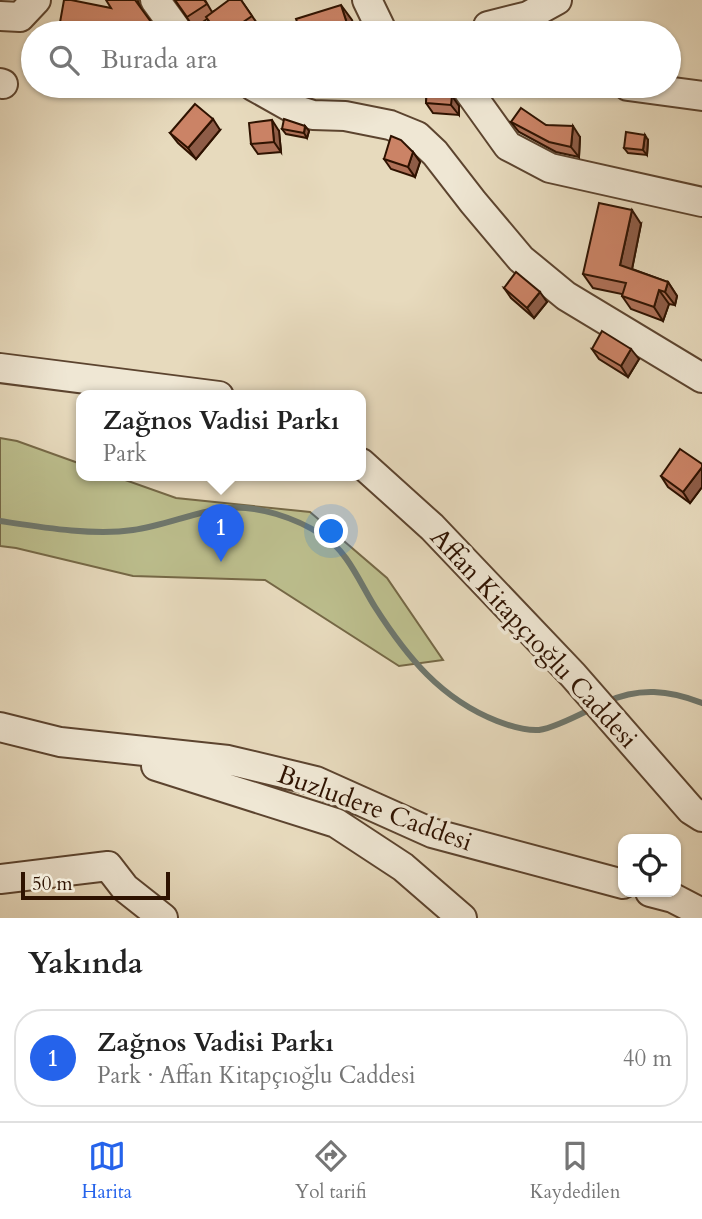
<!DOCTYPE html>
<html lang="tr">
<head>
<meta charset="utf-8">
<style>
	:root { --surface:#fff; --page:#f2f2f2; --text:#222; --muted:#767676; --line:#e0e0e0; --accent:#2563eb }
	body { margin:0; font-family:Cardo,serif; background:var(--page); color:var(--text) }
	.controls { position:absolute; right:21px; bottom:21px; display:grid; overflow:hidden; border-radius:14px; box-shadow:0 2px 5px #0004 }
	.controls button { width:63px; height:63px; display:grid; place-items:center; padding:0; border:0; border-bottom:2px solid var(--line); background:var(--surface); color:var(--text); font:35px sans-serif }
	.scale { position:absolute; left:21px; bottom:18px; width:149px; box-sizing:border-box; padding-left:7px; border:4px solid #2e1200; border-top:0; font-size:19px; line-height:24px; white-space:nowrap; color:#2e1200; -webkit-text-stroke:5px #efe7d4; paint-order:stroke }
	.you { position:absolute; left:332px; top:532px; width:24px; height:24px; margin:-18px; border:5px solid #fff; border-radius:50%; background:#1a73e8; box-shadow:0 0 0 10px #1a73e833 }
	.badge { display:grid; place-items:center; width:46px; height:46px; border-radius:50%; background:var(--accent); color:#fff; font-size:23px; font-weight:700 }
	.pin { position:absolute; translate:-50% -58px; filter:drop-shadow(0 2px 4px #0008) }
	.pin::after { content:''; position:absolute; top:37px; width:24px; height:21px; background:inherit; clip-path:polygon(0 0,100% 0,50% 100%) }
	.popup { position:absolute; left:76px; top:390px; width:290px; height:91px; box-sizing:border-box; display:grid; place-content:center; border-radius:14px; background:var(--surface); filter:drop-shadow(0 2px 5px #0005); font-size:23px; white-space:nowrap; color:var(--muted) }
	.popup b { font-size:26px; color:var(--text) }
	.popup::after { content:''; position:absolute; left:50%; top:100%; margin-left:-14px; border:14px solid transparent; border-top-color:var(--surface) }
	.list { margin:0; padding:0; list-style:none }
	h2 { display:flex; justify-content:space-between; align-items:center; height:91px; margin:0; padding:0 28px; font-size:30px }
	h2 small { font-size:23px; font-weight:400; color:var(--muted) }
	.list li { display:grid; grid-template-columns:46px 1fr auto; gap:21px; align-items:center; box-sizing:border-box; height:98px; margin:0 14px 14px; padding:0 14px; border:2px solid var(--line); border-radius:28px }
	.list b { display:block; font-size:26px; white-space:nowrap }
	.list p { margin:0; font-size:23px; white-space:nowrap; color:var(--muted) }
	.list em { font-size:23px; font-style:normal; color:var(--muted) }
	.icon { flex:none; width:38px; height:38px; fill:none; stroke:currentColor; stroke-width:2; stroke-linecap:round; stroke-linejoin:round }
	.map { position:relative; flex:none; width:702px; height:918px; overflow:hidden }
	.search { position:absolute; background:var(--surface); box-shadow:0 2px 5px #0004; left:21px; right:21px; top:21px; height:77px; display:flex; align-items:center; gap:18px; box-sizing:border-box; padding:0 24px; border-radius:38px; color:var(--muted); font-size:26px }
	.sheet { height:203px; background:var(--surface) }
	nav { display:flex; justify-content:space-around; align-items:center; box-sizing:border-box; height:98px; border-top:2px solid var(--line); background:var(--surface); font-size:19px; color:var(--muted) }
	nav a { display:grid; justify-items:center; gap:4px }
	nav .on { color:var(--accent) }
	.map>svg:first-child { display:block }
</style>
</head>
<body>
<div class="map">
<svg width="702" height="918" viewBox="0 0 702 918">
	<rect width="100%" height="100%" fill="#e7dabd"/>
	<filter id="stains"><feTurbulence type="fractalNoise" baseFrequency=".00286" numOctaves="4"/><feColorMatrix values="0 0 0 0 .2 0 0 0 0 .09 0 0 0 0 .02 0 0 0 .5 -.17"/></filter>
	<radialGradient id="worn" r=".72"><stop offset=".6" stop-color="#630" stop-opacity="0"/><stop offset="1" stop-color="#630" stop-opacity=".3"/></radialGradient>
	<!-- green -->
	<path fill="#bcbe8d" stroke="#756846" stroke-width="2" d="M 0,438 L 17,441 L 81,464 L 81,476 L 114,476 L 176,498 L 310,512 L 387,578 L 443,660 L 399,666 L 265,580 L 133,576 L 16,548 L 0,546 Z"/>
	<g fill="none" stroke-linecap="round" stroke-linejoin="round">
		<!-- stream -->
		<path stroke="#6e776d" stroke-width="6" d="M 0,521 C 40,527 93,536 133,530 C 164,526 194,512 226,508 C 258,505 296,518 322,535 C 347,550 360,583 375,607 C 407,657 441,699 497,721 C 510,726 525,731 539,730 C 554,728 579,715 593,708
			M 606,702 C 639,687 669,690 702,703"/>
		<!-- minor casing -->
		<g stroke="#5c442f" stroke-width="32">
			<path id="minor" d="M 155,0 L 179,33
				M 367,0 L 383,33
				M 0,16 L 20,17 L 36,0
				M 488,26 L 528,16 L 557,0
				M 0,83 L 3,84
				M 253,86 L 294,109 L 313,115 L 345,116 L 390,125 L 417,136 L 435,153 L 473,202 L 521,259 L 566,296 L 702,378
				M 465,86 L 508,146 L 550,168 L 702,202
				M 628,86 L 702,96
				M 0,368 L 219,396
				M 361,463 L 432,527 L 573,675 L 691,810 L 702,817
				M 0,727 L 60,742 L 228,760 L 316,781 L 432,833 L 623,884
				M 156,766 L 336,823 L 403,867 L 462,918
				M 0,879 L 108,866 L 125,888 L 163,918
				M 650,892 L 673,898 L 702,913"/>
		</g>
		<!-- minor -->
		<use href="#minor" stroke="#efe7d4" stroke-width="28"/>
	</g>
	<!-- wall -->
	<path fill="#af7158" stroke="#2e1200" stroke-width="2" d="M 175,0 L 205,0 L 212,12 L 241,0 L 259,26 L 249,33 L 218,33 L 207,19 L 194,28 Z
		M 138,1 L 141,9 L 159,33 L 63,33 L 59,28 L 111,8 Z
		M 195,86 L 217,86 L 210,96 Z
		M 427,86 L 459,106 L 459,115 L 433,113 L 426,103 Z
		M 511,122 L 546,125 L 580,137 L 579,157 L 556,152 L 519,132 Z
		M 305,126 L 309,131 L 307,138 L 286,134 L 282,129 Z
		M 220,130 L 196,159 L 178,143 L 170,133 Z
		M 279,131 L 281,152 L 258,154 L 251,144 Z
		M 648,140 L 647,155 L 628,153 L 624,148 Z
		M 413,152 L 420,162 L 415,177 L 391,169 L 384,159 Z
		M 641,224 L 632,269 L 668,282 L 677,296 L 675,305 L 669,304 L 663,321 L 631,309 L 622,296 L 622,294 L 593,288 L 583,274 Z
		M 504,288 L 547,302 L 534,318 L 511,298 Z
		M 592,349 L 639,359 L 628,377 L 599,359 Z
		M 702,464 L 702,487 L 690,503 L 668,487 L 661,476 Z"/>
	<!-- shaded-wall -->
	<path fill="#8e5c47" stroke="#2e1200" stroke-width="2" d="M 341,5 L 352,20 L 356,33 L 350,33 Z
		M 203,86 L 217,86 L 210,96 Z
		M 445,86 L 459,106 L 459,115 L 451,105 Z
		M 213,119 L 220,130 L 196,159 L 188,148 Z
		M 272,120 L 279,131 L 281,152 L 274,142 Z
		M 305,126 L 309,131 L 307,138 L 304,133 Z
		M 573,126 L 580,137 L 579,157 L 571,147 Z
		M 645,135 L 648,140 L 647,155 L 643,150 Z
		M 413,152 L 420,162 L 415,177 L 408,167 Z
		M 632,210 L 641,224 L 630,279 L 620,265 Z
		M 668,282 L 677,296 L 675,305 L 665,292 Z
		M 659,290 L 669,304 L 663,321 L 654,307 Z
		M 540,292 L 547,302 L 534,318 L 527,308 Z
		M 631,349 L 639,359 L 628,377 L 621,366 Z
		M 702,467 L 702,487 L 690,503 L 683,492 Z"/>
	<!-- building -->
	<path fill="#cb8366" stroke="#2e1200" stroke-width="2" d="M 64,0 L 71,0 L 111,8 L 106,0 L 135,0 L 159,33 L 87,33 L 59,28 Z
		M 175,0 L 204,0 L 207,4 L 187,17 Z
		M 229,0 L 241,0 L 252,16 L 227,33 L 218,33 L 206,17 Z
		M 341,5 L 350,33 L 301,33 L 296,19 Z
		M 427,86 L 445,86 L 452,96 L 451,105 L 426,103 Z
		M 195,104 L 213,119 L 188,148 L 170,133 Z
		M 521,108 L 546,125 L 573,126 L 571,147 L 549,142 L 511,122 Z
		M 284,119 L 305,126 L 304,133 L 282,129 Z
		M 272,120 L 274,142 L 251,144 L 249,123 Z
		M 626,132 L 645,135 L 643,150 L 624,148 Z
		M 391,136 L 401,140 L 413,152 L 408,167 L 384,159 Z
		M 599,203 L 632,210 L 620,265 L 668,282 L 665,292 L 659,290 L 654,307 L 622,296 L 626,283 L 583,274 Z
		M 516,272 L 540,292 L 527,308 L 504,288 Z
		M 602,331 L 631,349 L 621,366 L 592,349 Z
		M 680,449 L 702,464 L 702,467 L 683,492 L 661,476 Z"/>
	<g text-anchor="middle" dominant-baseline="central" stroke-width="7" stroke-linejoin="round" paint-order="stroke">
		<!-- street labels -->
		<g font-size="26" fill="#2e1200" stroke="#efe7d4">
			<text transform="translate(534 638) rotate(47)">Affan Kitapçıoğlu Caddesi</text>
			<text transform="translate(375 808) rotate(20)">Buzludere Caddesi</text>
		</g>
	</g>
	<rect width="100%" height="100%" filter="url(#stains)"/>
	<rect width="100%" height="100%" fill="url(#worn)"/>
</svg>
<div class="controls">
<button><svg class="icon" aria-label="locate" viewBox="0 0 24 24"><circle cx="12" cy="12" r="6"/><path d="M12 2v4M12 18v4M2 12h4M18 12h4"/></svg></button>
</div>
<div class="scale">50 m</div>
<div class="you"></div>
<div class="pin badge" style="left:221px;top:562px">1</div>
<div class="popup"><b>Zağnos Vadisi Parkı</b>Park</div>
<div class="search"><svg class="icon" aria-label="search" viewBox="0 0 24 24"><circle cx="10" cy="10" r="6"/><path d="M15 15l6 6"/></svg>Burada ara</div>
</div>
<section class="sheet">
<h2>Yakında<small></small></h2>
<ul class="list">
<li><span class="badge">1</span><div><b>Zağnos Vadisi Parkı</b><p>Park · Affan Kitapçıoğlu Caddesi</p></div><em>40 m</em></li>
</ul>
</section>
<nav>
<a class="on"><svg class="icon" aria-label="map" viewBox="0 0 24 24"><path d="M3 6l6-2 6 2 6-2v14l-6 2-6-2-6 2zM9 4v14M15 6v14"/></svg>Harita</a>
<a><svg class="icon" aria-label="directions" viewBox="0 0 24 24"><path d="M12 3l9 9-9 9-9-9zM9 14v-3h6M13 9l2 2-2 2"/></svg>Yol tarifi</a>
<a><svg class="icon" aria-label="saved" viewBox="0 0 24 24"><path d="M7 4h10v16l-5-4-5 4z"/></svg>Kaydedilen</a>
</nav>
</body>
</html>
